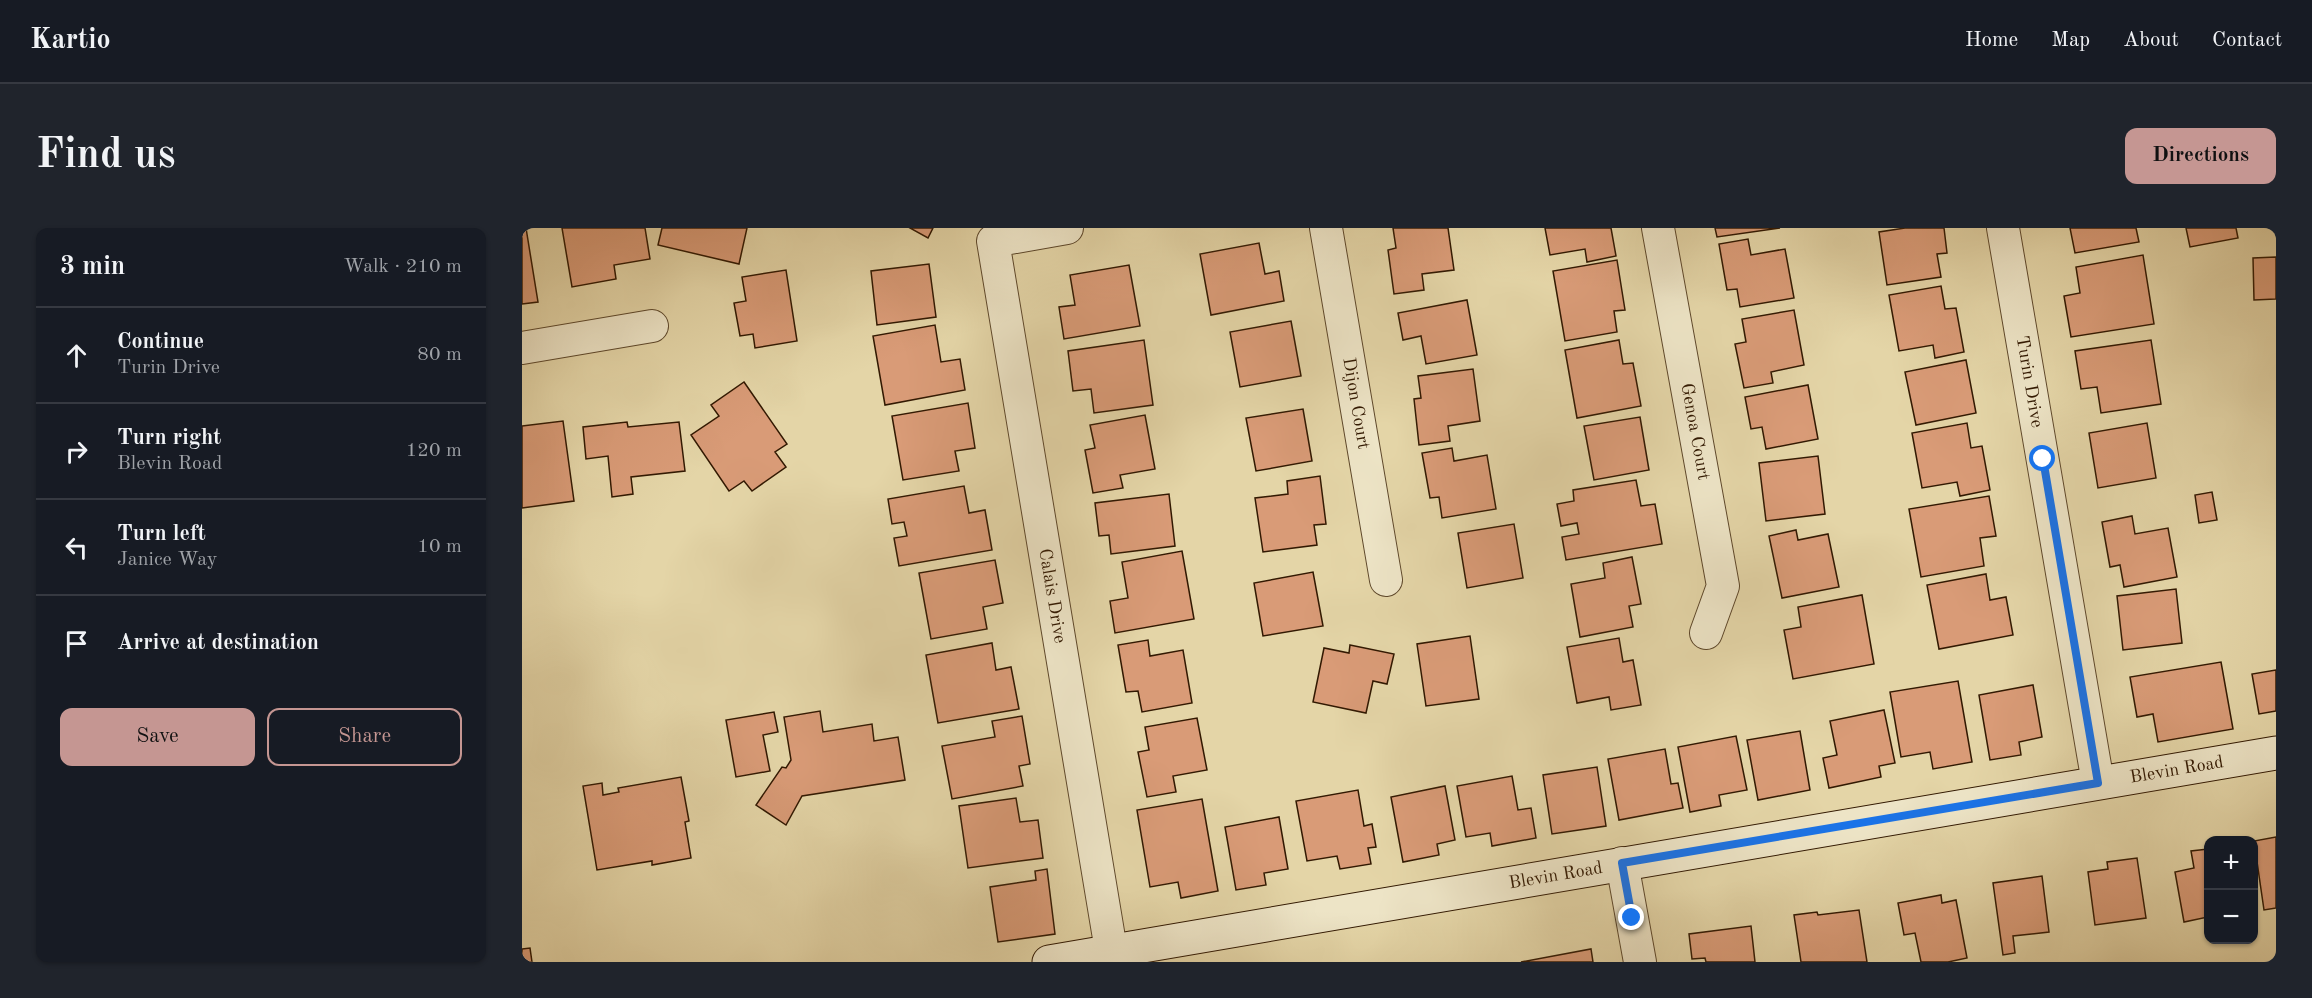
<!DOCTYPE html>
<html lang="en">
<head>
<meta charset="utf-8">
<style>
	:root { --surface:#171b24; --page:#20242c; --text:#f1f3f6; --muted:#9ea1a6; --line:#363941; --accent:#c59692 }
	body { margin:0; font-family:"Old Standard TT",serif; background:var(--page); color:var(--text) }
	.controls { position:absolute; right:18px; bottom:18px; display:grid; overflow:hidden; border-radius:12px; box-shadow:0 2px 4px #0004 }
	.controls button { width:54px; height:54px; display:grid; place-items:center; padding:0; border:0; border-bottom:2px solid var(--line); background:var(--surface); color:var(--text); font:30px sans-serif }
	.stop { position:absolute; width:18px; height:18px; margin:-14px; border:4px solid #1a73e8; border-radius:50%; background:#fff }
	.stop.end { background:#1a73e8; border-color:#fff; box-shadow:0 2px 6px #0008 }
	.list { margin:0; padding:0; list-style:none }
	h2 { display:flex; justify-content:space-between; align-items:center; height:78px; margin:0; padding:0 24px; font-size:26px }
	h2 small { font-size:20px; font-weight:400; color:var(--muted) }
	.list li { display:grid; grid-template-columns:39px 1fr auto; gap:18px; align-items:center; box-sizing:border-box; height:96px; padding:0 24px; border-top:2px solid var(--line) }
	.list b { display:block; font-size:22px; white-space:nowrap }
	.list p { margin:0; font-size:20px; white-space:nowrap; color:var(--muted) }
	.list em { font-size:20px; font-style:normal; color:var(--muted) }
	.actions { display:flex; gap:12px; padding:18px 24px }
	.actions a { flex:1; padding:14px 0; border:2px solid var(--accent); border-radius:12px; text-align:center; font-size:21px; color:var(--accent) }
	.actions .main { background:var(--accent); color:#111 }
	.icon { flex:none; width:33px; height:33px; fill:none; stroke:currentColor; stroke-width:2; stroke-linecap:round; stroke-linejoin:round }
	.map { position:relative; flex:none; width:1754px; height:734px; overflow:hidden; border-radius:12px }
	header { display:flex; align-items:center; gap:36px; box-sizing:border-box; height:84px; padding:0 30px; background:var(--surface); border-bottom:2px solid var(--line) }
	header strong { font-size:28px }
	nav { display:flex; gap:33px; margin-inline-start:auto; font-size:21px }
	.intro { display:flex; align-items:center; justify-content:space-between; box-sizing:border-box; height:144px; padding:0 36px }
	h1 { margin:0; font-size:42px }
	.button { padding:15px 27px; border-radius:12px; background:var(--accent); color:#111; font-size:21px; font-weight:700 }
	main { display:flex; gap:36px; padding:0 36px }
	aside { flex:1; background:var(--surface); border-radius:12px; box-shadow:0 2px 4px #0004 }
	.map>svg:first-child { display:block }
</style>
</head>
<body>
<header>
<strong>Kartio</strong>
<nav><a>Home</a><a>Map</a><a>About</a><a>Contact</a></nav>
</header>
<div class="intro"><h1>Find us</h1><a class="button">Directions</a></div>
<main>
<aside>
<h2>3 min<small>Walk · 210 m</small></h2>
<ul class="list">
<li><svg class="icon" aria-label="ahead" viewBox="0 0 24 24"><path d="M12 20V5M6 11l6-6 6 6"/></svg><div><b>Continue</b><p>Turin Drive</p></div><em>80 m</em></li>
<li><svg class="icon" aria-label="right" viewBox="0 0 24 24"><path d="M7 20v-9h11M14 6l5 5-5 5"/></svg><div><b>Turn right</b><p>Blevin Road</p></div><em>120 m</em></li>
<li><svg class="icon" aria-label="left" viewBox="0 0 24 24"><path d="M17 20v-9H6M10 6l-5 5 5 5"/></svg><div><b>Turn left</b><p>Janice Way</p></div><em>10 m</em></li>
<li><svg class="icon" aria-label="arrive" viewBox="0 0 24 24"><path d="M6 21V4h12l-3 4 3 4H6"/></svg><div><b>Arrive at destination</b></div></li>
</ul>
<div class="actions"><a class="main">Save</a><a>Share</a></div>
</aside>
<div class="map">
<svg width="1754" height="734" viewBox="0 0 1754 734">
	<rect width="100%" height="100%" fill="#e4d5a7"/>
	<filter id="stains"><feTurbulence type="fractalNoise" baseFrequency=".00333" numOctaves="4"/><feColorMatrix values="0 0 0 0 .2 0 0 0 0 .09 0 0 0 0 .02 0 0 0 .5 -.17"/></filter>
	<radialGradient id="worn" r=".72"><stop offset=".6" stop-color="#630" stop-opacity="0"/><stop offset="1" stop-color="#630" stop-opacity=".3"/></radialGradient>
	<!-- building -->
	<path fill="#d99b77" stroke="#321902" stroke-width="1.5" d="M 0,0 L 4,0 L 16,74 L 0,76 Z
		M 40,0 L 123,0 L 128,31 L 92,37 L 94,51 L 50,59 Z
		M 140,0 L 225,0 L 217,36 L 136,17 Z
		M 388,0 L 411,0 L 406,10 Z
		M 871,0 L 926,0 L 932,42 L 900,46 L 902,62 L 872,66 L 866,22 L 874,20 Z
		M 1023,0 L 1089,0 L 1094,28 L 1065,34 L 1063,21 L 1028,27 Z
		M 1193,0 L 1258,0 L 1195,9 Z
		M 1383,0 L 1422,0 L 1425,25 L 1415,26 L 1419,49 L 1365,57 L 1357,4 Z
		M 1548,0 L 1614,0 L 1617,14 L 1553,25 Z
		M 1664,0 L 1714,0 L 1716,10 L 1668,19 Z
		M 1226,11 L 1229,27 L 1263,21 L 1272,70 L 1218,79 L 1215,61 L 1205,62 L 1197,16 Z
		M 737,15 L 743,46 L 757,43 L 762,73 L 689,87 L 678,26 Z
		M 1621,27 L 1632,96 L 1549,109 L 1542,68 L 1558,65 L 1554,39 Z
		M 1754,29 L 1754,71 L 1732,72 L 1731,30 Z
		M 1095,32 L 1103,82 L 1092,83 L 1095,104 L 1043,113 L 1031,43 Z
		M 407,36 L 414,89 L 355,97 L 349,43 Z
		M 607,37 L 618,98 L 542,111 L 537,79 L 553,77 L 548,47 Z
		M 264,42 L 275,113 L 233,120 L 231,106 L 218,108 L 212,75 L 224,73 L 220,49 Z
		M 1419,58 L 1423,81 L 1434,80 L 1442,124 L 1413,130 L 1411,117 L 1377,123 L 1367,67 Z
		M 945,72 L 955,127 L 904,136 L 899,108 L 881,112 L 876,85 Z
		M 1272,82 L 1282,137 L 1249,144 L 1251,155 L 1222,160 L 1213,116 L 1224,114 L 1220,91 Z
		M 769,93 L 779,148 L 718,159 L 708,104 Z
		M 413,97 L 419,134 L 438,131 L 443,162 L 363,177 L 351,108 Z
		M 622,112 L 631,177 L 572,185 L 569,161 L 551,163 L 546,123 Z
		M 1097,112 L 1101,136 L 1111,135 L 1119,178 L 1055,190 L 1043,122 Z
		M 1629,112 L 1639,176 L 1579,185 L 1575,159 L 1559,161 L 1553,123 Z
		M 1444,132 L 1454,185 L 1394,197 L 1383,144 Z
		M 951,141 L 958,193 L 926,198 L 928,213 L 897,217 L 892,171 L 899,170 L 896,148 Z
		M 222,154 L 265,216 L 253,224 L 264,239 L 230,263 L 222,253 L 207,263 L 169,207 L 197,188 L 189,177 Z
		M 1286,157 L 1296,211 L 1244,221 L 1240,199 L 1229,201 L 1223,169 Z
		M 446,175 L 453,220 L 433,223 L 437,243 L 381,252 L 370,188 Z
		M 781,181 L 790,233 L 734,243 L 724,190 Z
		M 623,187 L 633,241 L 598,247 L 601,260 L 571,265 L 563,222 L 573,220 L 568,197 Z
		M 1118,189 L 1127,242 L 1072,252 L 1062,198 Z
		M 41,193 L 52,273 L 0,280 L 0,198 Z
		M 105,194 L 106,199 L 157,194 L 163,243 L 109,249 L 111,266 L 90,269 L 86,228 L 64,231 L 61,199 Z
		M 1445,195 L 1449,220 L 1460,218 L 1468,262 L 1438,268 L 1435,254 L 1400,260 L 1390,205 Z
		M 1625,195 L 1634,250 L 1576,260 L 1567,205 Z
		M 930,220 L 932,233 L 965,227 L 974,281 L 920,290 L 917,269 L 908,270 L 900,225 Z
		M 1296,228 L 1303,286 L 1244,293 L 1237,235 Z
		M 798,248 L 804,296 L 792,297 L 795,317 L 741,324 L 733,270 L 766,266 L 765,253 Z
		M 1114,252 L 1119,278 L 1133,276 L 1140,316 L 1044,332 L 1040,309 L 1057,306 L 1055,295 L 1039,298 L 1035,276 L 1052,273 L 1051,262 Z
		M 442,258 L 447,285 L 463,282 L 470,322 L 377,338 L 372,310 L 385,308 L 382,294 L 370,296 L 366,271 Z
		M 1690,264 L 1695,292 L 1677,295 L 1673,267 Z
		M 647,266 L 653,318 L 589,326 L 587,307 L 577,308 L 573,275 Z
		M 1467,268 L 1474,308 L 1458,310 L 1462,338 L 1399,349 L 1387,281 Z
		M 1610,288 L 1613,306 L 1646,300 L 1655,349 L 1602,359 L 1598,337 L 1588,339 L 1580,294 Z
		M 992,296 L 1001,350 L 945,360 L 936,305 Z
		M 1274,302 L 1276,312 L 1306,306 L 1317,359 L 1260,370 L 1247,308 Z
		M 660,323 L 672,391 L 593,405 L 588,373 L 606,370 L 600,334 Z
		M 1110,329 L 1119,376 L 1107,378 L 1111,399 L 1058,409 L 1049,356 L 1083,350 L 1081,335 Z
		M 473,332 L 481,375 L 461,379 L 465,401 L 409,411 L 397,345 Z
		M 791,344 L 801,398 L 741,408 L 732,355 Z
		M 1464,346 L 1468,372 L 1484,369 L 1491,407 L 1417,421 L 1405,357 Z
		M 1654,361 L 1660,415 L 1601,422 L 1595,368 Z
		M 1340,367 L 1352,436 L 1271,451 L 1262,402 L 1279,399 L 1276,379 Z
		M 948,408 L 957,471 L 904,478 L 895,416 Z
		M 1097,410 L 1101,434 L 1111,432 L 1119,477 L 1089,482 L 1087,469 L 1055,475 L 1045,419 Z
		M 626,412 L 628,428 L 661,422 L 670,475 L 620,484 L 616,463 L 604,464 L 596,417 Z
		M 470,415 L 474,442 L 489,439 L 497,481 L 416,495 L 404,427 Z
		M 828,417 L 872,426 L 865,456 L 851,453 L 844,485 L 791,474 L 802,420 L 827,425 Z
		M 1699,434 L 1711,501 L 1636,514 L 1631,486 L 1615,489 L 1608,449 Z
		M 1754,442 L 1754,483 L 1737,486 L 1730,446 Z
		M 1436,453 L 1450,534 L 1411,541 L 1408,524 L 1379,529 L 1368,464 Z
		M 1511,457 L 1520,509 L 1497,514 L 1499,527 L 1468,532 L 1457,467 Z
		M 1362,482 L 1373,535 L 1357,538 L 1359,549 L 1307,560 L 1301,530 L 1315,527 L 1308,493 Z
		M 298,483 L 301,504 L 350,496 L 352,513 L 376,509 L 383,552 L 280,568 L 264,597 L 234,577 L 260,539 L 264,540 L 269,532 L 262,489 Z
		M 252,484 L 256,504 L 241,507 L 248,543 L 214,549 L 204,492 Z
		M 500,488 L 508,536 L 497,538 L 501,558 L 430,571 L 420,518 L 473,509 L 470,493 Z
		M 675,490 L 685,542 L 651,548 L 654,564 L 625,569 L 616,524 L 627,522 L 623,499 Z
		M 1278,503 L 1288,562 L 1236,572 L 1225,512 Z
		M 1214,508 L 1225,562 L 1197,567 L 1199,578 L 1168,584 L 1156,519 Z
		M 1143,521 L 1149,556 L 1156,555 L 1161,580 L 1097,592 L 1086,531 Z
		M 1075,539 L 1084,598 L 1030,606 L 1021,547 Z
		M 990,548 L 996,582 L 1009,580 L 1014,610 L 970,618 L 968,605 L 944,609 L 935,558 Z
		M 159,549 L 167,593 L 163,594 L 169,630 L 130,637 L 130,633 L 75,642 L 61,558 L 80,555 L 81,567 L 97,564 L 96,560 Z
		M 923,558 L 933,612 L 915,616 L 917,627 L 881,634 L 869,569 Z
		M 836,562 L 842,598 L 850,596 L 854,619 L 846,620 L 849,636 L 818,641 L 815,628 L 785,633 L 774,573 Z
		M 494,570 L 498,594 L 516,592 L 521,630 L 446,640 L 437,578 Z
		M 680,571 L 696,663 L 659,670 L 656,654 L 628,659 L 615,582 Z
		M 757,589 L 766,641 L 742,645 L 744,657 L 714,662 L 703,599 Z
		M 1754,609 L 1754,680 L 1742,682 L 1732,613 Z
		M 1686,621 L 1686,689 L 1662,694 L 1653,644 L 1672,640 L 1669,623 Z
		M 1615,630 L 1624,690 L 1573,697 L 1566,644 L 1586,641 L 1585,634 Z
		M 525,641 L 533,706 L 476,714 L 468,659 L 514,652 L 513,643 Z
		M 1520,648 L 1527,704 L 1491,708 L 1493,725 L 1481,727 L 1471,655 Z
		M 1419,667 L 1420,675 L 1434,672 L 1445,730 L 1426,734 L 1399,734 L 1393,705 L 1382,707 L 1376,675 Z
		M 1337,682 L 1345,734 L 1279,734 L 1272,687 L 1295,684 L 1296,687 Z
		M 1229,698 L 1233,734 L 1184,734 L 1183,730 L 1170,731 L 1167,706 Z
		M 8,720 L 10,734 L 0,734 L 0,721 Z
		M 1069,721 L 1071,734 L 999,734 Z"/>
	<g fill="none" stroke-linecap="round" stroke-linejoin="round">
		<!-- street casing -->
		<g stroke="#5e482b" stroke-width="34">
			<g id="street">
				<path id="s1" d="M 545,0 L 471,13 L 589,722"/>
				<path id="s2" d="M 804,0 L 864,352"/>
				<path id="s3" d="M 1136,0 L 1201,358 L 1184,405"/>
				<path id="s4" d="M 1481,0 L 1576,555"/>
				<path d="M 0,120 L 130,98"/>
				<path d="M 1100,635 L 1118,734"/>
			</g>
		</g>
		<!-- secondary casing -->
		<g stroke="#321902" stroke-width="35">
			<g id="secondary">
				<path id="s5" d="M 527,734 L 1754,525"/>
			</g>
		</g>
		<!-- street -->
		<use href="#street" stroke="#ede4c6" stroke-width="32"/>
		<!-- secondary -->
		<use href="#secondary" stroke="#ede4c6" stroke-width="33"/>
	</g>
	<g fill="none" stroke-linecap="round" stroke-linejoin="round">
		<!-- route -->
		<path stroke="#1a73e8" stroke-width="8" d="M 1110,690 L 1100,635 L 1576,555 L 1521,231"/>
	</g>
	<g text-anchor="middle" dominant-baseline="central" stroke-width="6" stroke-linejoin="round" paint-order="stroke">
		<!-- street labels -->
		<g font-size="18" fill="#321902" stroke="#ede4c6">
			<text stroke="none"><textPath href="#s4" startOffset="156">Turin Drive</textPath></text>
			<text stroke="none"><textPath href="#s2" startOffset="178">Dijon Court</textPath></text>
			<text stroke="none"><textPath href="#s3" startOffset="207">Genoa Court</textPath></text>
			<text stroke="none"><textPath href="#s1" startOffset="435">Calais Drive</textPath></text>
			<text stroke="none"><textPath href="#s5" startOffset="1144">Blevin Road</textPath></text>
			<text stroke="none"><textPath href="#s5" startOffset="514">Blevin Road</textPath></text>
		</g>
	</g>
	<rect width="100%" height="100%" filter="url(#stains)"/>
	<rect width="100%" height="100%" fill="url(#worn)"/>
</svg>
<div class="controls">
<button>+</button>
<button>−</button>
</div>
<div class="stop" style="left:1521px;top:231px"></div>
<div class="stop end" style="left:1110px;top:690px"></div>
</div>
</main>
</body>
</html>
